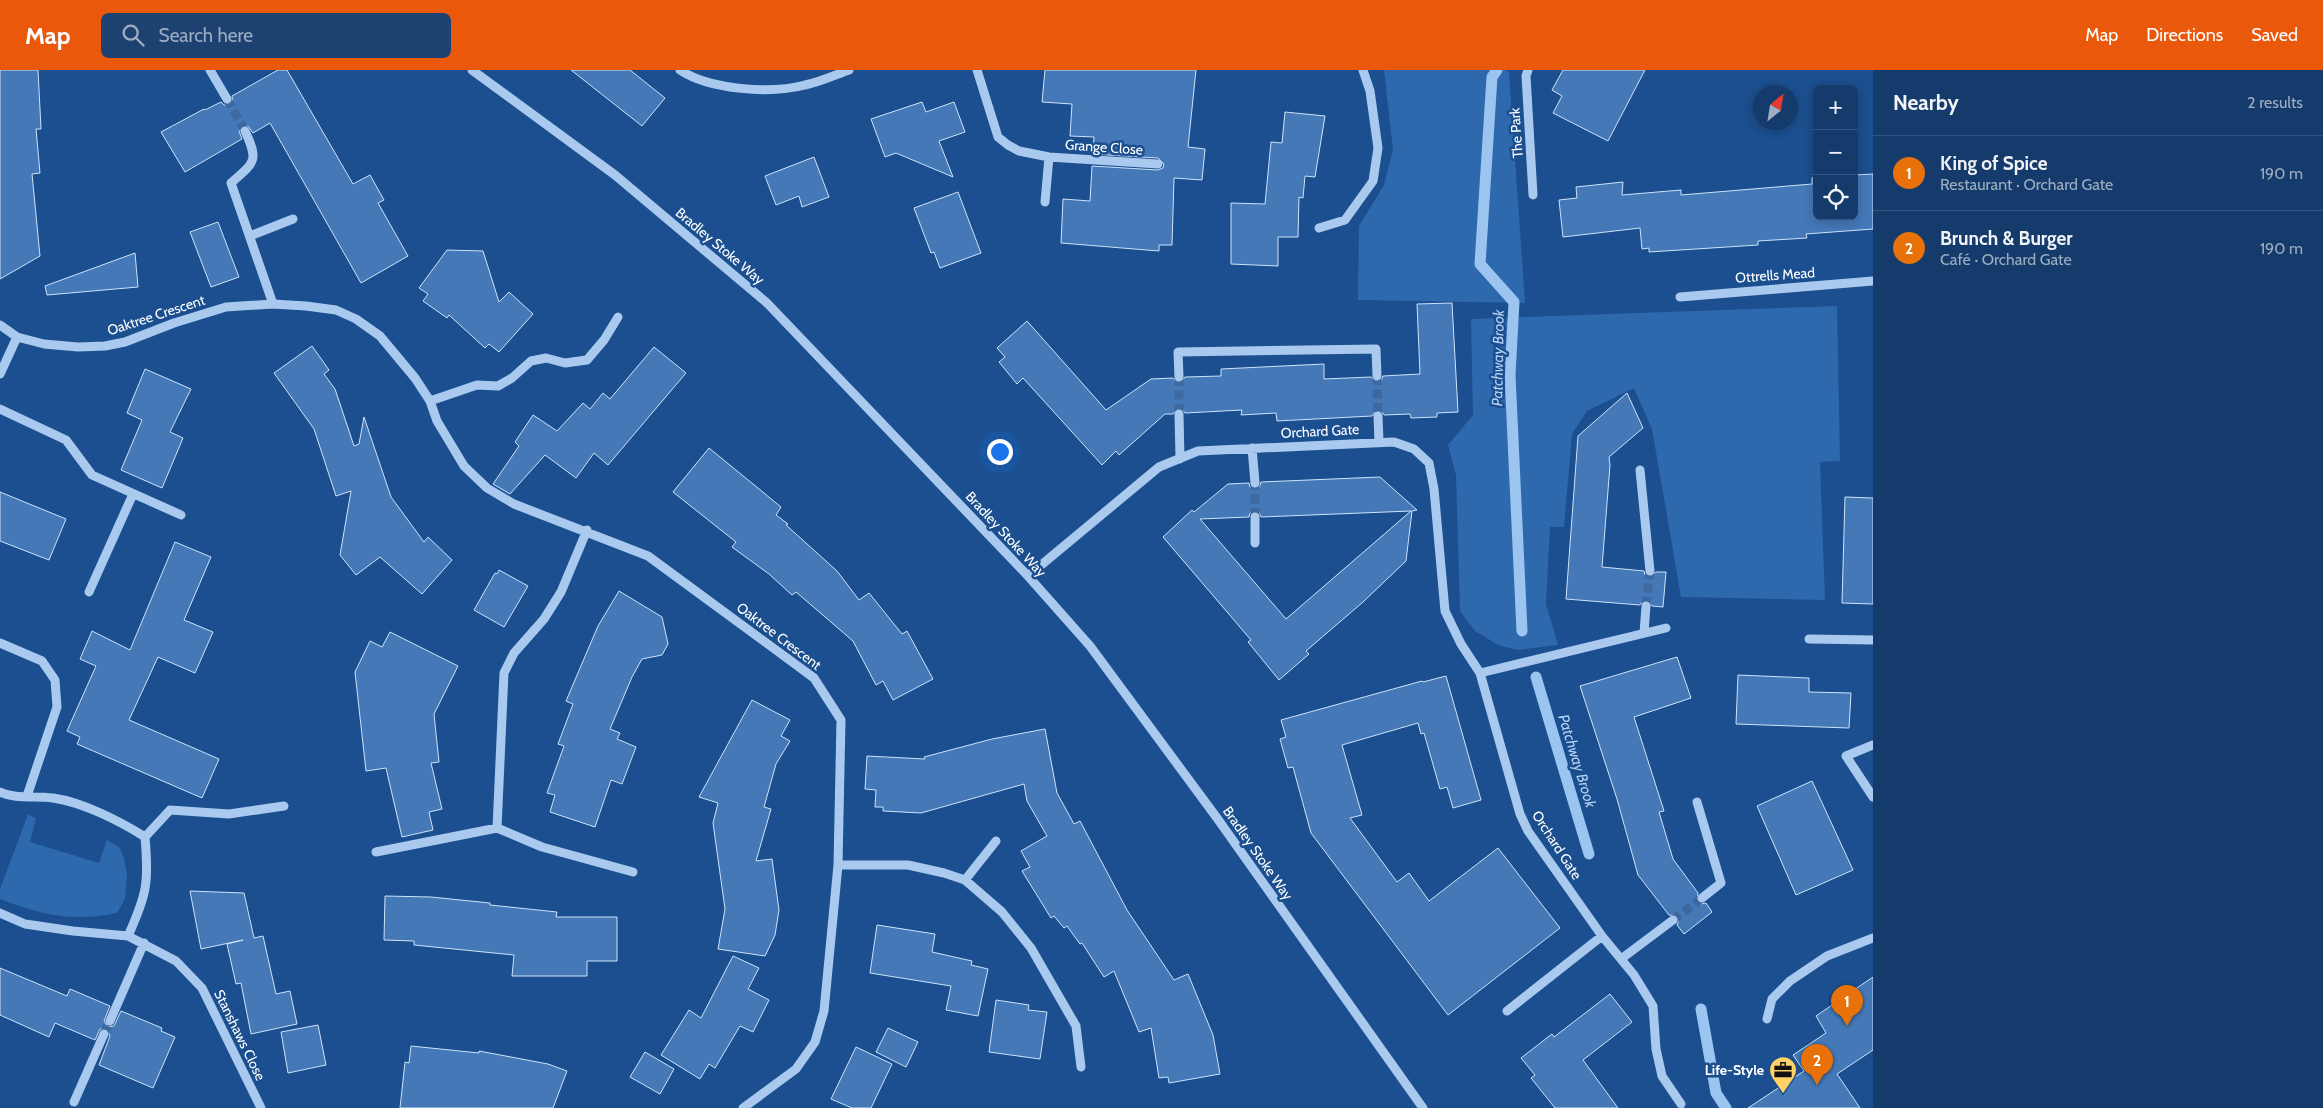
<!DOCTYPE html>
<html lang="en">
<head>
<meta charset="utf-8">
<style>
	:root { --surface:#143b6b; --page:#1d4271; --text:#f1f3f6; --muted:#9dadc1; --line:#33557e; --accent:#ea580c }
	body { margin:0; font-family:Cabin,sans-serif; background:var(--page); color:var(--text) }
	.controls { position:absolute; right:15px; top:15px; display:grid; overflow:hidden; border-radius:8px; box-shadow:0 2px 12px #0003 }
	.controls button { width:45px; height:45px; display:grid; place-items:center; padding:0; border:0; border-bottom:1px solid var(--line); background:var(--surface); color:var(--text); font:25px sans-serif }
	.compass { position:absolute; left:1753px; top:15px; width:45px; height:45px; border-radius:50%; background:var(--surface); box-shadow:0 2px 12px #0003; rotate:30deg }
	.you { position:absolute; left:999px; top:381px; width:18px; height:18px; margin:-12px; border:4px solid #fff; border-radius:50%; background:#1a73e8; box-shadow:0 0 0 8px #1a73e833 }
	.badge { display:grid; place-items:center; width:32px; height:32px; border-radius:50%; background:var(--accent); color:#fff; font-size:16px; font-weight:700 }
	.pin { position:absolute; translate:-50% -41px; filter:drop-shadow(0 1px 2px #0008) }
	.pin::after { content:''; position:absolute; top:26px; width:18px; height:15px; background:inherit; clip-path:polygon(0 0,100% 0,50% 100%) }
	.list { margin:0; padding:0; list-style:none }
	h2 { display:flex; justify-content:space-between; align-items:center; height:65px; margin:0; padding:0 20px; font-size:21px }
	h2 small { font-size:16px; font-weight:400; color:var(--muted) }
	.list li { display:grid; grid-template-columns:32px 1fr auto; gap:15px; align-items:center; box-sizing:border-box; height:75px; padding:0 20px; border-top:1px solid var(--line) }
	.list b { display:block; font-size:19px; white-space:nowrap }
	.list p { margin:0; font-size:16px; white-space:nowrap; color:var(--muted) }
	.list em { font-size:16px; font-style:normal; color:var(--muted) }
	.icon { flex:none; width:28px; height:28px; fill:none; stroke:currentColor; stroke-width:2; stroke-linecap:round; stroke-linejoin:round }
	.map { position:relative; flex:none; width:1873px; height:1038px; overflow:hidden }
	header { display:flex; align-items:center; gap:30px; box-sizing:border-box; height:70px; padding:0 25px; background:var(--accent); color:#fff }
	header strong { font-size:24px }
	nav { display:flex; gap:28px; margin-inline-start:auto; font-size:18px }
	.search { width:350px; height:45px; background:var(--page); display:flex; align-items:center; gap:12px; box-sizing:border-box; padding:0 18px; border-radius:8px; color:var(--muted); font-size:19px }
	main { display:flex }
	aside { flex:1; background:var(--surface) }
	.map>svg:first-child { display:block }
</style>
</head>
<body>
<header>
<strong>Map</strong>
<div class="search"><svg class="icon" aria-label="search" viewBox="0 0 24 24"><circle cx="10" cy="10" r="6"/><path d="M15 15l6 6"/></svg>Search here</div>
<nav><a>Map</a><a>Directions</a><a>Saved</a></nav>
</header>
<main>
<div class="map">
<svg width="1873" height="1038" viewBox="0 0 1873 1038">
	<rect width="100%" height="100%" fill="#1b4f8f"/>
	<!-- green -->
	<path fill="#2e69ad" d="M 1384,0 L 1505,0 L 1509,2 L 1525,233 L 1358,230 L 1359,156 L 1384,115 L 1393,80 Z
		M 1837,236 L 1840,391 L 1820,392 L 1825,530 L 1681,527 L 1652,359 L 1634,318 L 1587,341 L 1572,364 L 1564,457 L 1550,457 L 1546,534 L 1558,575 L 1517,580 L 1498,575 L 1475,561 L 1460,541 L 1456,405 L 1448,375 L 1473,345 L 1471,249 Z
		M 28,744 L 36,749 L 30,772 L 99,793 L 107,770 L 120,778 L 124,788 L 127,805 L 125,829 L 117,843 C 73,852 41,845 0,829 L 0,819 Z"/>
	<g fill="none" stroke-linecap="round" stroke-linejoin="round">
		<!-- stream -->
		<path stroke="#9cc4f0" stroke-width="11" d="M 1497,0 L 1492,7 L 1480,194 L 1514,232 L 1510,305 L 1522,561
			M 1536,607 L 1589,784
			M 1701,939 L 1716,1023 L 1726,1038"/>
	</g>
	<!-- building -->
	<path fill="#4478b7" stroke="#cfe3fa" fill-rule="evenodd" d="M 0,0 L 38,0 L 41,59 L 36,59 L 40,103 L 32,104 L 40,186 L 0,209 Z
		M 278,0 L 287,0 L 353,114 L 370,105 L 384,130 L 378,133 L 408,186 L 361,213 L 270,53 L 253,63 L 248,56 L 242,56 L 239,61 L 242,69 L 185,102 L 161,62 L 204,39 L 205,40 L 221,32 L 224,35 L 230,35 L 233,32 L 232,26 Z
		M 571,0 L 630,0 L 665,28 L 642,56 Z
		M 1045,0 L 1196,0 L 1188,77 L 1205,79 L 1202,110 L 1174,108 L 1172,175 L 1159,175 L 1159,181 L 1061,173 L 1063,129 L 1090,131 L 1092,96 L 1158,100 L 1163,98 L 1164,94 L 1158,88 L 1093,84 L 1094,67 L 1070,66 L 1072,34 L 1042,32 Z
		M 1563,0 L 1645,0 L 1608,71 L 1553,43 L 1562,26 L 1552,20 Z
		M 922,32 L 926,42 L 954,32 L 965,62 L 939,71 L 953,107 L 896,83 L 885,87 L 871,49 Z
		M 1285,42 L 1325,46 L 1315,107 L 1305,106 L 1303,128 L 1299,127 L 1298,167 L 1278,167 L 1278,196 L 1231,194 L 1231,133 L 1265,134 L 1271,72 L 1282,73 Z
		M 814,87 L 829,127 L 802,137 L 799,126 L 776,135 L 765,106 Z
		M 1873,104 L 1873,159 L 1806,164 L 1807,168 L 1758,171 L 1758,175 L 1649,182 L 1649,178 L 1642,179 L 1640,158 L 1563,167 L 1559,130 L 1577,128 L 1576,117 L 1623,112 L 1622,125 L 1681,120 L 1681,125 L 1812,114 L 1812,108 L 1817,107 L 1817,146 L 1854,146 L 1854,105 Z
		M 958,122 L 981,183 L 940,198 L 934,182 L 931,183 L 914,138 Z
		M 218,152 L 239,207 L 211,217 L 190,162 Z
		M 447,180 L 483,181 L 499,232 L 509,222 L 533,244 L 499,282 L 489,274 L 485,278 L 449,245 L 447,248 L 423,231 L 428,224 L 419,218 Z
		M 135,183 L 138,217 L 47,225 L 45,216 Z
		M 1452,233 L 1458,342 L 1437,343 L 1437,347 L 1411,348 L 1410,344 L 1384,345 L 1381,341 L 1377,340 L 1372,346 L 1277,351 L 1276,343 L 1241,345 L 1242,340 L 1185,343 L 1182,339 L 1178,338 L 1173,344 L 1165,344 L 1119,385 L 1116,381 L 1102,395 L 1023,308 L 1017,314 L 999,292 L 1005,287 L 997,278 L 1027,251 L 1106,340 L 1151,309 L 1173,308 L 1176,312 L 1180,313 L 1185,307 L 1221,306 L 1221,299 L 1324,294 L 1324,309 L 1371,307 L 1377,312 L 1381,311 L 1383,306 L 1420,304 L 1417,234 Z
		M 312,276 L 329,300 L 324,304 L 335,319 L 354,376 L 359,374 L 364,347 L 391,427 L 424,472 L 428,467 L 452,490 L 422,524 L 380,487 L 356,505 L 340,485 L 351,421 L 336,426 L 314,359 L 274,303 Z
		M 654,277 L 686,303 L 608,395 L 594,383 L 576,408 L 545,385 L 510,424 L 493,414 L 519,376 L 515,372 L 533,345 L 557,361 L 583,333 L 590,339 L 603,323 L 610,329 Z
		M 145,299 L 191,319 L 170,362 L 183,368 L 162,418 L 121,400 L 142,350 L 127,343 Z
		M 1627,323 L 1643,358 L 1609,387 L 1610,395 L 1602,497 L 1644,501 L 1645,505 L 1650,507 L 1656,502 L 1666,502 L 1663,537 L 1652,536 L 1647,530 L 1643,531 L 1640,535 L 1566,529 L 1578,366 Z
		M 709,378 L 781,437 L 776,445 L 788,454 L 786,455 L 837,501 L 859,530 L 869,523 L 902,564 L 907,561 L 933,609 L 893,630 L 883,611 L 876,615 L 853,571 L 796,522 L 792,525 L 769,504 L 732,477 L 736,472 L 673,422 Z
		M 1380,407 L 1417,440 L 1412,441 L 1406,491 L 1363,532 L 1306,581 L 1309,584 L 1279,610 L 1248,572 L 1251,570 L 1163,467 L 1192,440 L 1194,442 L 1228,414 L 1249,413 L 1250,417 L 1255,419 L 1259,418 L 1261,412 ZM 1255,441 L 1259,442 L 1261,447 L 1411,441 L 1286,549 L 1200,449 L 1249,447 L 1250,443 Z
		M 0,422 L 66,449 L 49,490 L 0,471 Z
		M 1845,427 L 1873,428 L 1873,534 L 1842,533 Z
		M 175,472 L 211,487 L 184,550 L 213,562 L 195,603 L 158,587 L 129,650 L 219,689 L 202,728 L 77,674 L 80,667 L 67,661 L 96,596 L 80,589 L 92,561 L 130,580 Z
		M 499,500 L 528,516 L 504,557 L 474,540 L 495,503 L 497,504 Z
		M 619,521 L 662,547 L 668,574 L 662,585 L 642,589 L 632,607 L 610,659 L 620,663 L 617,669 L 636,677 L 622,714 L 611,710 L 595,757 L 550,742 L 555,725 L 547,723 L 564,676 L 558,674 L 573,634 L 566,631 L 598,556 Z
		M 390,562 L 458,596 L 434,644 L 439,692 L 431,693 L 442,739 L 429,742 L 433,760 L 402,767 L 386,698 L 366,701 L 355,602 L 370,571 L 382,577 Z
		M 1677,587 L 1691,628 L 1634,647 L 1664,741 L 1659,742 L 1673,789 L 1698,823 L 1697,831 L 1700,834 L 1706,833 L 1712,842 L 1684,864 L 1677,855 L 1679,850 L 1678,846 L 1669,845 L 1638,805 L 1617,729 L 1580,616 Z
		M 1738,605 L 1809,608 L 1809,622 L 1851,623 L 1849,658 L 1736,654 Z
		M 1446,606 L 1481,730 L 1453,738 L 1447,717 L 1440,719 L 1424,663 L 1421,664 L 1418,653 L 1342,675 L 1362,745 L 1350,748 L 1397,812 L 1409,803 L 1429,831 L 1498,778 L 1560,858 L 1448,945 L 1311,763 L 1293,697 L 1288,698 L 1280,669 L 1286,667 L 1281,650 L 1422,611 L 1423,612 Z
		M 752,630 L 790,650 L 781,666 L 790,671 L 776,694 L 764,737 L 771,739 L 756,791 L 772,789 L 779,840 L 775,865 L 765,886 L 718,879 L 725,839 L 713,753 L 718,733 L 699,727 Z
		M 1045,659 L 1057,723 L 1074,754 L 1080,751 L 1127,840 L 1174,910 L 1188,904 L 1213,965 L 1220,1004 L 1169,1013 L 1168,1007 L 1159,1008 L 1151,958 L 1139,962 L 1114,901 L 1104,907 L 1082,873 L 1080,874 L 1067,856 L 1064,858 L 1054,846 L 1051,848 L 1022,801 L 1030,797 L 1021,781 L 1047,766 L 1027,731 L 1024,714 L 921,743 L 883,741 L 883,737 L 875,737 L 876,720 L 865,719 L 867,686 L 925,689 L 924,687 L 992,669 Z
		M 1812,711 L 1853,800 L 1796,825 L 1757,736 Z
		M 190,821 L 244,823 L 254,868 L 263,866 L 276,924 L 290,921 L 297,954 L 251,964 L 241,913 L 236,914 L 227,874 L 243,870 L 201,879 Z
		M 385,826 L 431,827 L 490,833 L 490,835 L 557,842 L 556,847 L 617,847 L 617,891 L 587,891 L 587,906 L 512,906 L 514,885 L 414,875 L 414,871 L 384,870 Z
		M 877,855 L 935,864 L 932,882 L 972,891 L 971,895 L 988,899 L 978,946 L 946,940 L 951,916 L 870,903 Z
		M 733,886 L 759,898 L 748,919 L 769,930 L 753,962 L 740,956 L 715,998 L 709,994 L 700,1009 L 661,985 L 689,940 L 701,948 Z
		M 0,898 L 67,926 L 70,919 L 110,936 L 104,951 L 108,957 L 114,956 L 121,941 L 162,958 L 161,961 L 175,967 L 153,1018 L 99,995 L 110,966 L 107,959 L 100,959 L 95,970 L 55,953 L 49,967 L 0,945 Z
		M 1873,907 L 1873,980 L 1837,1004 L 1860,1038 L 1748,1038 L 1804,1001 L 1793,985 L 1826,963 L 1816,946 Z
		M 1610,924 L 1632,952 L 1583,990 L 1618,1038 L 1555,1038 L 1531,1008 L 1535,1005 L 1521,988 L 1552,964 L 1554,967 Z
		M 996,930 L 1029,935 L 1028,940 L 1047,942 L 1040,989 L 989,982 Z
		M 318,955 L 326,995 L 288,1003 L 281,962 Z
		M 888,958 L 918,972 L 906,997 L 876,982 Z
		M 411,976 L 479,983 L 479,981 L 548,994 L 567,1001 L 553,1038 L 400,1038 L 405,992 L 409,993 Z
		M 856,977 L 892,994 L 871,1038 L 852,1038 L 831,1029 Z
		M 645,982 L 674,999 L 660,1024 L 630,1007 Z"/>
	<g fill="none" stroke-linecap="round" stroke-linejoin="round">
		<!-- minor-tunnel -->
		<path stroke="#3d69a0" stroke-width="9" stroke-dasharray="9 4.5" stroke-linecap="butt" d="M 227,29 L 245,61
			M 1377,306 L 1378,346
			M 1179,307 L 1179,344
			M 1255,447 L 1255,413
			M 1646,536 L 1650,501
			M 1673,850 L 1702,828
			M 104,964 L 110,951"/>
		<!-- minor -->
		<path stroke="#a9c9ee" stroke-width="9" d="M 210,0 L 227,29
			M 472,0 L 615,105 L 767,233 L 1028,506 L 1090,576 L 1217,748 L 1423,1038
			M 680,0 C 710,20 771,24 805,15 C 820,12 835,5 849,0
			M 977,0 L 998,67 L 1008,75 L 1019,81 L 1049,87 L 1158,94
			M 1528,0 L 1526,6 L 1533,125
			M 245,61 C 259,91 255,92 231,113 L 273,234
			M 1045,132 L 1049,87
			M 1319,158 L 1345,150 L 1373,111 L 1378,78 L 1370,21 L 1363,0
			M 250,166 L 293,149
			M 1680,227 L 1873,211
			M 0,255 L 17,267 L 44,274 L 78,277 L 105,276 L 125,272 L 174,253 L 226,237 L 273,234 L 306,236 L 336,240 L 356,249 L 380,266 L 415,308 L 430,331 L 437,351 L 464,396 L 487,418 L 514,434 L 648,486 L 814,608 L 841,650 L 838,795 L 824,941 L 815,972 L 796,999 L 743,1038
			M 0,304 L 17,267
			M 1179,307 L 1178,282 L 1376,279 L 1377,306
			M 430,331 L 477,315 L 498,316 L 512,308 L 531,291 L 546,288 L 565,293 L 587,290 L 604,270 L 618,247
			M 0,339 L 66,370 L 92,405 L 181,445
			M 1179,344 L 1180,389
			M 1378,346 L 1379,372
			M 1252,378 L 1255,413
			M 1640,400 L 1650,501
			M 1255,447 L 1255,473
			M 1028,506 L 1159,397 L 1198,381 L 1394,372 L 1414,379 L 1429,393 L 1434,419 L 1445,541 L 1461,574 L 1480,603 L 1520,744 L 1528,761 L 1602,866 L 1634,905 L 1653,936 L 1656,979 L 1662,1006 L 1681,1034
			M 89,522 L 133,424
			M 1644,563 L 1646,536
			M 1809,569 L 1873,570
			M 0,573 L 42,591 L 55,610 L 57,637 L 27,726
			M 1480,603 L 1666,558
			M 1873,675 L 1846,686 L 1873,727
			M 0,722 C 17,730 34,725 53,728 C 82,732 120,751 145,767 C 149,813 147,824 128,866
			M 1697,732 L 1721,813 L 1702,828
			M 497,758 L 504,603 L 514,583 L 544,549 L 561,522 L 587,460
			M 145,767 L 170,740 L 229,744 L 284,736
			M 376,782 L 497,758 L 542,777 L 633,802
			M 838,795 L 908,795 L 944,803 L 965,810 L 1002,842 L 1031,878 L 1076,956 L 1081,997
			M 965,810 L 996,771
			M 0,843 L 25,854 L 73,861 L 128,866 L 176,891 L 202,918 L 261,1038
			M 1621,889 L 1673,850
			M 1507,941 L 1602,866
			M 1767,949 L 1772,929 L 1790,911 L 1827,886 L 1873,868
			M 110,951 L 144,873
			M 74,1032 L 104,964"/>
	</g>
	<!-- icons -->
	<defs>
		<g id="office-pin" transform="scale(1.4375)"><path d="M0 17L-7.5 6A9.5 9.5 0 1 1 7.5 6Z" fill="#ffd166" stroke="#1b4f8f"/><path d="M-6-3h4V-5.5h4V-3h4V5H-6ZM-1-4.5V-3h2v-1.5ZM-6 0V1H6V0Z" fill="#111"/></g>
	</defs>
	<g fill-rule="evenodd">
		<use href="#office-pin" x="1783" y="1000"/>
	</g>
	<g text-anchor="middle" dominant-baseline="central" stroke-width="5" stroke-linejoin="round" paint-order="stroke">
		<!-- street labels -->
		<g font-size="14" fill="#fff" stroke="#1b4f8f">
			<text transform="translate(1516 63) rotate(-94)">The Park</text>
			<text transform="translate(1104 77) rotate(4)">Grange Close</text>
			<text transform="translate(720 176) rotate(40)">Bradley Stoke Way</text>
			<text transform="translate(1775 205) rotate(-4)">Ottrells Mead</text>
			<text transform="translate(156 245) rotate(-18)">Oaktree Crescent</text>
			<text transform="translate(1320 361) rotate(-3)">Orchard Gate</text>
			<text transform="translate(1006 464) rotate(47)">Bradley Stoke Way</text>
			<text transform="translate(779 566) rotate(37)">Oaktree Crescent</text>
			<text transform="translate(1557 775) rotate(57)">Orchard Gate</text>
			<text transform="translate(1258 783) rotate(55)">Bradley Stoke Way</text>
			<text transform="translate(240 965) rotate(64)">Stanshaws Close</text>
		</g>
		<!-- poi labels -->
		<g font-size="14" font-weight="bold" fill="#fff" stroke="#1b4f8f" text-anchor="end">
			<text x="1764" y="1000">Life-Style</text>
		</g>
		<!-- water labels -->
		<g font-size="15" font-style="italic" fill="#b5d3f5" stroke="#1b4f8f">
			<text transform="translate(1498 288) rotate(-89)">Patchway Brook</text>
			<text transform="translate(1577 691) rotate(73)">Patchway Brook</text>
		</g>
	</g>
</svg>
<div class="controls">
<button>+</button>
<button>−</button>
<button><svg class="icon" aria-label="locate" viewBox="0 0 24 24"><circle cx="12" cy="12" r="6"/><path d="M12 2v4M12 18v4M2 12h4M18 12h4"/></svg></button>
</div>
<svg class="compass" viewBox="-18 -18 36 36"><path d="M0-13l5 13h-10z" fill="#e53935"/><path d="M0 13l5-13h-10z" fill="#9dadc1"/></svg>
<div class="you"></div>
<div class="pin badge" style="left:1847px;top:956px;background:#e8710a">1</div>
<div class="pin badge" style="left:1817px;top:1015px;background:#e8710a">2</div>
</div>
<aside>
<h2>Nearby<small>2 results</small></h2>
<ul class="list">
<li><span class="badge" style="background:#e8710a">1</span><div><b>King of Spice</b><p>Restaurant · Orchard Gate</p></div><em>190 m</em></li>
<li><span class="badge" style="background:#e8710a">2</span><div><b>Brunch &amp; Burger</b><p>Café · Orchard Gate</p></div><em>190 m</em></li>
</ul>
</aside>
</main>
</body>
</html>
